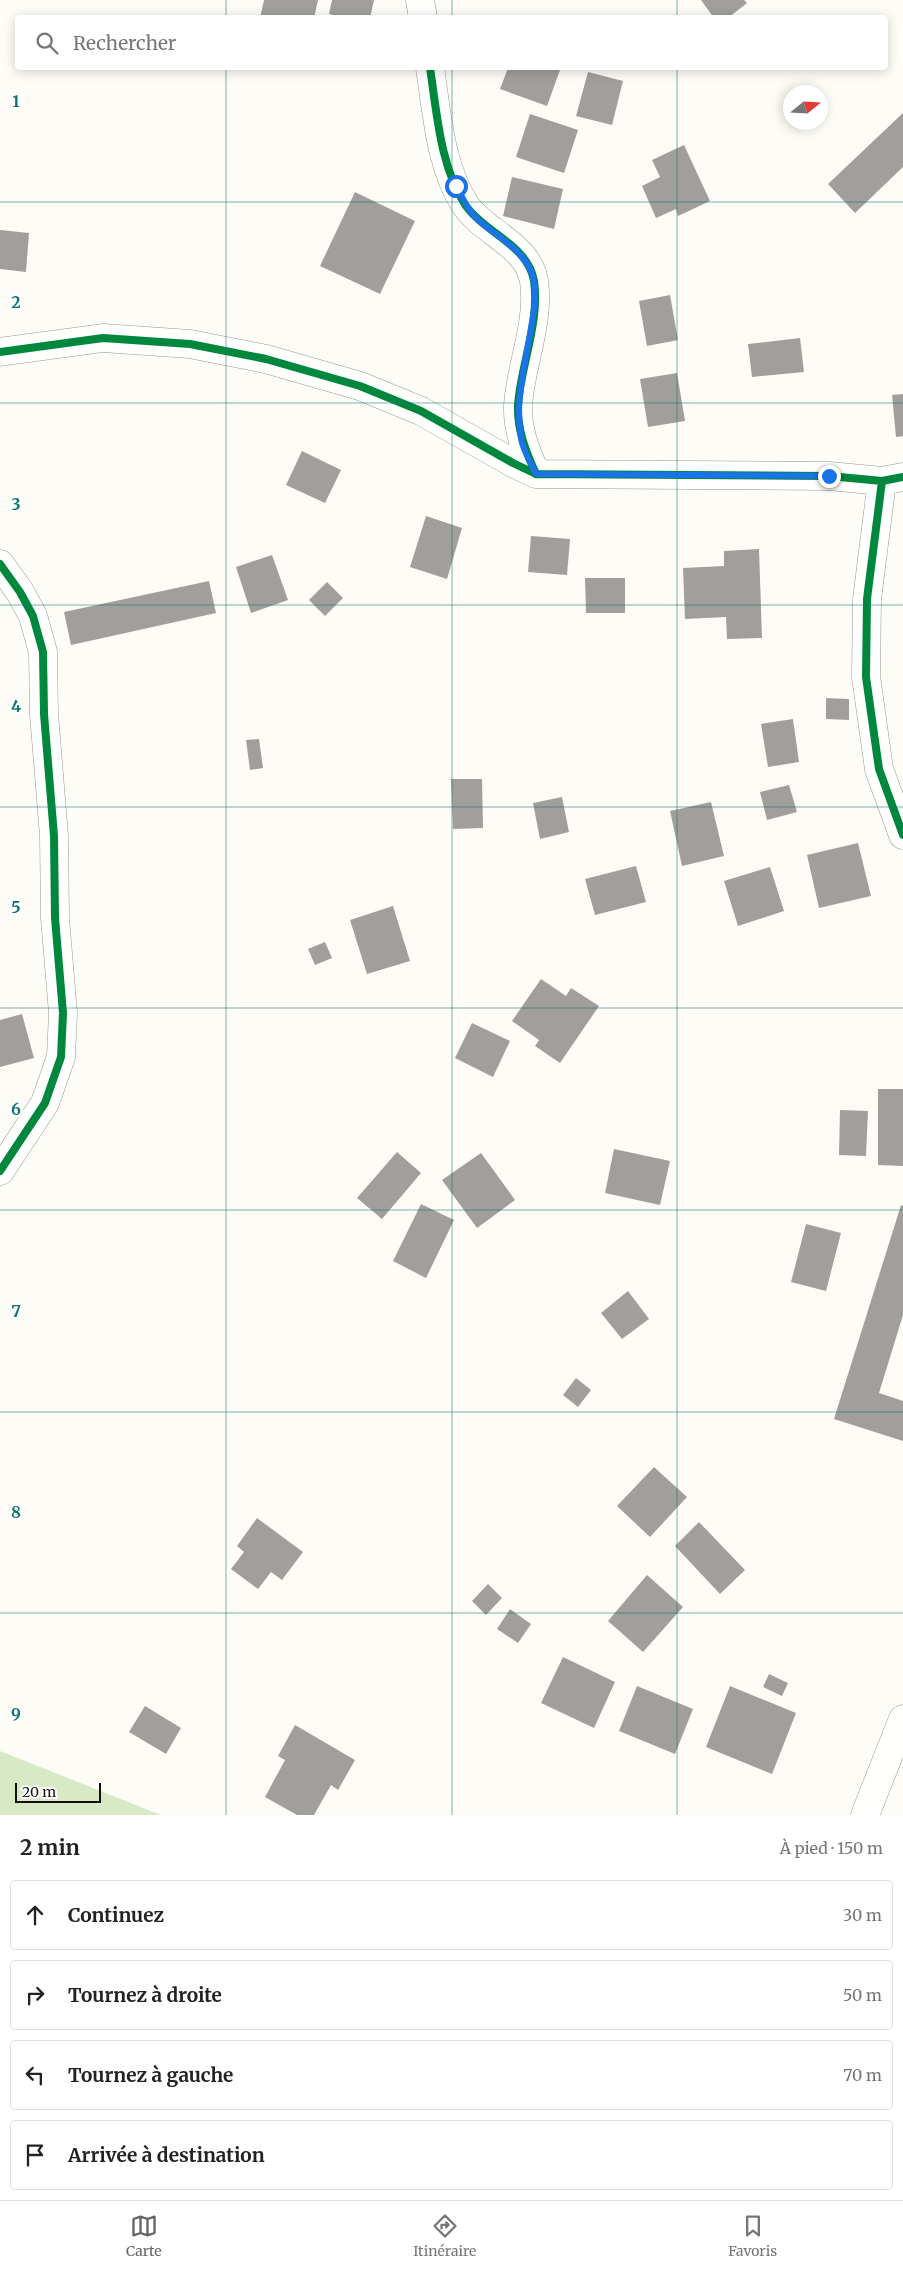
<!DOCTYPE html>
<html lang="fr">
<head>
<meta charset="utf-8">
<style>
	:root { --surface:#fff; --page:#f2f2f2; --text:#222; --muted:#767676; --line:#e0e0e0; --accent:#646362 }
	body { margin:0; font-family:Merriweather,serif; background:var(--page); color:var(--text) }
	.compass { position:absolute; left:783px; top:85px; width:45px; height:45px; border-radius:50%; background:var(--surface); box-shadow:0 2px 12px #0003; rotate:72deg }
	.scale { position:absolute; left:15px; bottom:12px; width:86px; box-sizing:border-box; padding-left:5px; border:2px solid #111; border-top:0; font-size:14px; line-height:18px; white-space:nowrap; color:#111; -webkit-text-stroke:4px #fff; paint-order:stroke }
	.stop { position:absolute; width:15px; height:15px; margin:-11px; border:4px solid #1a73e8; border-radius:50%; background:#fff }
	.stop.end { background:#1a73e8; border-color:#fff; box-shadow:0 1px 5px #0008 }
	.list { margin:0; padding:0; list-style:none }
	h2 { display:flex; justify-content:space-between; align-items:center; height:65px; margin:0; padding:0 20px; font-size:21px }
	h2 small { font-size:16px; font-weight:400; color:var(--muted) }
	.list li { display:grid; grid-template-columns:32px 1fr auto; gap:15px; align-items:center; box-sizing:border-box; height:70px; margin:0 10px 10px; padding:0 10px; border:1px solid var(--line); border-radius:5px }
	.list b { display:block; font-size:19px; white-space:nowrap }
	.list em { font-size:16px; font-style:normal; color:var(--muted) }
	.icon { flex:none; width:28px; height:28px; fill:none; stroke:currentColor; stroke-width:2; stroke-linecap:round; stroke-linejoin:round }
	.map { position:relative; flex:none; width:903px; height:1815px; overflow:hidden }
	.search { position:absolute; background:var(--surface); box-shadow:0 2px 12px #0003; left:15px; right:15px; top:15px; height:55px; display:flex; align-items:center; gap:12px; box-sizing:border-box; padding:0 18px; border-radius:5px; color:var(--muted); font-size:19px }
	.sheet { height:385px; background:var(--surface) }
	nav { display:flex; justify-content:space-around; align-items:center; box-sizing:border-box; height:70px; border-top:1px solid var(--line); background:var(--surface); font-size:14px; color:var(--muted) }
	nav a { display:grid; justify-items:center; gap:2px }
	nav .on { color:var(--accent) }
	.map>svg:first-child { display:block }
</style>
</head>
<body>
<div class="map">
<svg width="903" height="1815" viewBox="0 0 903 1815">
	<rect width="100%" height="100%" fill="#fdfcf7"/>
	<!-- forest -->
	<path fill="#d8eac5" d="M 0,1751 L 161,1815 L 0,1815 Z"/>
	<!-- building -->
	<path fill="#a19f9c" d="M 264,0 L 318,0 L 314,18 L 260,18 Z
		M 332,0 L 374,0 L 370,18 L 345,18 L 329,14 Z
		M 701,0 L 744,0 L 747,3 L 728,18 L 714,18 Z
		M 508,68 L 555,68 L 560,70 L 547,106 L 500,89 Z
		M 588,72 L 623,81 L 612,125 L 576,116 Z
		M 903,113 L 903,167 L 855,213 L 828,184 Z
		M 530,114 L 578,130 L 564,173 L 516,157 Z
		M 684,145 L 710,201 L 678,216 L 676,209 L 656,218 L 642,186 L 660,177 L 652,160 Z
		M 512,177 L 563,189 L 554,229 L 503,216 Z
		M 355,192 L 415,221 L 380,294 L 320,266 Z
		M 0,230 L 29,233 L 26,272 L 0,269 Z
		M 670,295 L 678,340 L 647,346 L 639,301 Z
		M 800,338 L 804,372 L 752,377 L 748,344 Z
		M 677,373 L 685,421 L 648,427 L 640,379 Z
		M 903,394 L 903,436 L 896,437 L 892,395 Z
		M 302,451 L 341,470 L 325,503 L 286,485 Z
		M 426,516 L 462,528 L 447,579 L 410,567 Z
		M 531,536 L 570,539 L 567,575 L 528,572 Z
		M 759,549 L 762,638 L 727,639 L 726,617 L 685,619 L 683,568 L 724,566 L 724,551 Z
		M 272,555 L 288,600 L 251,613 L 236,567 Z
		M 585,578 L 625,578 L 625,613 L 586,613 Z
		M 209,581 L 216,613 L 71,645 L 64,612 Z
		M 327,582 L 343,598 L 325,616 L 309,600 Z
		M 826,698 L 849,699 L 849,720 L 826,719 Z
		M 793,719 L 799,762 L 768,767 L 761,724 Z
		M 259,739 L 263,768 L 250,770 L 246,740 Z
		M 451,779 L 482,779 L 483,828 L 453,829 Z
		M 789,785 L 797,812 L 767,820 L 760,792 Z
		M 562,797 L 569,832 L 540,839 L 533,803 Z
		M 711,802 L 724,856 L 682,866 L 670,811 Z
		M 858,843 L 871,896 L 819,908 L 807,855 Z
		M 636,866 L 646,902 L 595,915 L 585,879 Z
		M 770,867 L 784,911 L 738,926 L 724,881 Z
		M 393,906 L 410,961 L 367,974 L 350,920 Z
		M 325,942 L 332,958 L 315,965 L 308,949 Z
		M 541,979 L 566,996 L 571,988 L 599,1006 L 560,1063 L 535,1046 L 539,1040 L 512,1021 Z
		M 22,1014 L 34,1058 L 0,1067 L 0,1020 Z
		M 472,1023 L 510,1041 L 493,1077 L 455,1058 Z
		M 878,1089 L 903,1089 L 903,1166 L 878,1165 Z
		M 840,1110 L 868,1111 L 866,1156 L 839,1155 Z
		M 614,1149 L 670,1161 L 660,1205 L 605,1193 Z
		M 397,1152 L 421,1173 L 382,1219 L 357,1198 Z
		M 481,1153 L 515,1200 L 477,1228 L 442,1180 Z
		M 421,1204 L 454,1220 L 426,1278 L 393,1261 Z
		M 901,1205 L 903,1206 L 903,1315 L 879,1393 L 903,1401 L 903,1441 L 834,1419 Z
		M 806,1224 L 841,1233 L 826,1291 L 791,1282 Z
		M 628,1291 L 649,1319 L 622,1339 L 601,1313 Z
		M 576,1378 L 591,1390 L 578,1407 L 563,1395 Z
		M 654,1467 L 687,1497 L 650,1537 L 617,1506 Z
		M 257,1518 L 303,1552 L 282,1580 L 271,1572 L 258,1589 L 231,1569 L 244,1552 L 237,1546 Z
		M 699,1522 L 745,1570 L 720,1594 L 675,1546 Z
		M 647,1575 L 683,1607 L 643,1652 L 608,1621 Z
		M 488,1584 L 502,1598 L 486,1615 L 472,1601 Z
		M 510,1609 L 531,1624 L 518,1643 L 497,1629 Z
		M 563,1657 L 615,1682 L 594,1728 L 541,1703 Z
		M 769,1674 L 788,1683 L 782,1696 L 763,1687 Z
		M 637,1686 L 693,1709 L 675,1754 L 619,1731 Z
		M 730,1686 L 796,1713 L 772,1774 L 706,1747 Z
		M 145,1706 L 181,1728 L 166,1754 L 129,1732 Z
		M 295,1725 L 355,1760 L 338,1790 L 331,1785 L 314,1815 L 297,1815 L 265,1797 L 285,1760 L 278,1756 Z"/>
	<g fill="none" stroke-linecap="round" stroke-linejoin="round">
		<!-- minor casing -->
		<g stroke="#979795" stroke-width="29">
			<path id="minor" d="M 420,0 L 423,18
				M 430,68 C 437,113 440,167 466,206 C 485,233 528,245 534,281 C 540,322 521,364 518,405 C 517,430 526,452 536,474
				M 0,352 L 103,338 L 190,344 L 266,359 L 360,386 L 421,411 L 513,463 L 536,474 L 829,476 L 882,481 L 903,477
				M 882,481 L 867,599 L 866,677 L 879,769 L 903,835
				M 0,564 L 20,592 L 33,616 L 43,652 L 44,714 L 54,836 L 55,918 L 63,1013 L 61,1057 L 45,1103 L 0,1171
				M 865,1815 L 903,1719"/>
		</g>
		<!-- minor -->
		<use href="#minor" stroke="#fffffe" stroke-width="28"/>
		<!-- cycleway casing -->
		<g stroke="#fff" stroke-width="11">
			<path id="cycleway" d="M 430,68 C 437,113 440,167 466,206 C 485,233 528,245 534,281 C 540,322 521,364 518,405 C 517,430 526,452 536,474
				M 0,352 L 103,338 L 190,344 L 266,359 L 360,386 L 421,411 L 513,463 L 536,474 L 829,476 L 882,481 L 903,477
				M 882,481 L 867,599 L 866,677 L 879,769 L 903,835
				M 0,564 L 20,592 L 33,616 L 43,652 L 44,714 L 54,836 L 55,918 L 63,1013 L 61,1057 L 45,1103 L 0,1171"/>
		</g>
		<!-- cycleway -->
		<use href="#cycleway" stroke="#00873e" stroke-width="8"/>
	</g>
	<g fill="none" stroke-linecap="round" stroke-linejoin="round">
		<!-- route -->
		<path stroke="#1a73e8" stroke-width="6" d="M 456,186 C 462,197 467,209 476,218 C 496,237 525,249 533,277 C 538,295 533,316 530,334 C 524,370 514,406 522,443 C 525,453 531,464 536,474 L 829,476"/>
	</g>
	<!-- grid -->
	<path fill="none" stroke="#0f766e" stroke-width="1" stroke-opacity="0.55" d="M 226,0 L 226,18M 452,0 L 452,18M 677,0 L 677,18M 226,68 L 226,1815M 452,68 L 452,1815M 677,68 L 677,1815M 0,202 L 903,202M 0,403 L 903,403M 0,605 L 903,605M 0,807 L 903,807M 0,1008 L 903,1008M 0,1210 L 903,1210M 0,1412 L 903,1412M 0,1613 L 903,1613"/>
	<g font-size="16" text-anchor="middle" font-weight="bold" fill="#0f766e" stroke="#fff" stroke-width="5" stroke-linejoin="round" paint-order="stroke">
		<text x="16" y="107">1</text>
		<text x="16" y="308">2</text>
		<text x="16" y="510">3</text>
		<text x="16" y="712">4</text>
		<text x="16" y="913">5</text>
		<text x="16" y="1115">6</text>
		<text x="16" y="1317">7</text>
		<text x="16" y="1518">8</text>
		<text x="16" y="1720">9</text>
	</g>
</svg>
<svg class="compass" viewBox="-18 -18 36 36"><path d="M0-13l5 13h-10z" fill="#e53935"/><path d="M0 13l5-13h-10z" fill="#767676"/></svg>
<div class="scale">20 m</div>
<div class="stop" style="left:456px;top:186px"></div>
<div class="stop end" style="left:829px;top:476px"></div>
<div class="search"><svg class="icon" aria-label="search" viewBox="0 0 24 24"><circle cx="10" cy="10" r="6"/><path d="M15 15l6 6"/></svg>Rechercher</div>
</div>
<section class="sheet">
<h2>2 min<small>À pied · 150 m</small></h2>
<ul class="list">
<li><svg class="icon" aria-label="ahead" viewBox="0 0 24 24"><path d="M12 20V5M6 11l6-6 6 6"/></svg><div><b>Continuez</b></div><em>30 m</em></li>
<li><svg class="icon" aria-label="right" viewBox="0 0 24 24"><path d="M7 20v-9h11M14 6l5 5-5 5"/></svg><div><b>Tournez à droite</b></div><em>50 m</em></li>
<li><svg class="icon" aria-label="left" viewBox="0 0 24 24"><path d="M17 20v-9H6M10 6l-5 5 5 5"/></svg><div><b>Tournez à gauche</b></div><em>70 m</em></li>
<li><svg class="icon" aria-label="arrive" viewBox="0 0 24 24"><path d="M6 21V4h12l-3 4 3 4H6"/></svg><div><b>Arrivée à destination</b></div></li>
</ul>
</section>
<nav>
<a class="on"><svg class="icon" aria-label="map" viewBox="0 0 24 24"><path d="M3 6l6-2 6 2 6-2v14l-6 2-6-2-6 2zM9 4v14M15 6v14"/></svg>Carte</a>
<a><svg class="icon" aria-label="directions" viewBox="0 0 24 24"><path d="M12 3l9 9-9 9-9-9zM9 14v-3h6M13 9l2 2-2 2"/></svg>Itinéraire</a>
<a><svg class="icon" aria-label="saved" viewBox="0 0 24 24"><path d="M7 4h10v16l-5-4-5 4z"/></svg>Favoris</a>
</nav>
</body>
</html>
